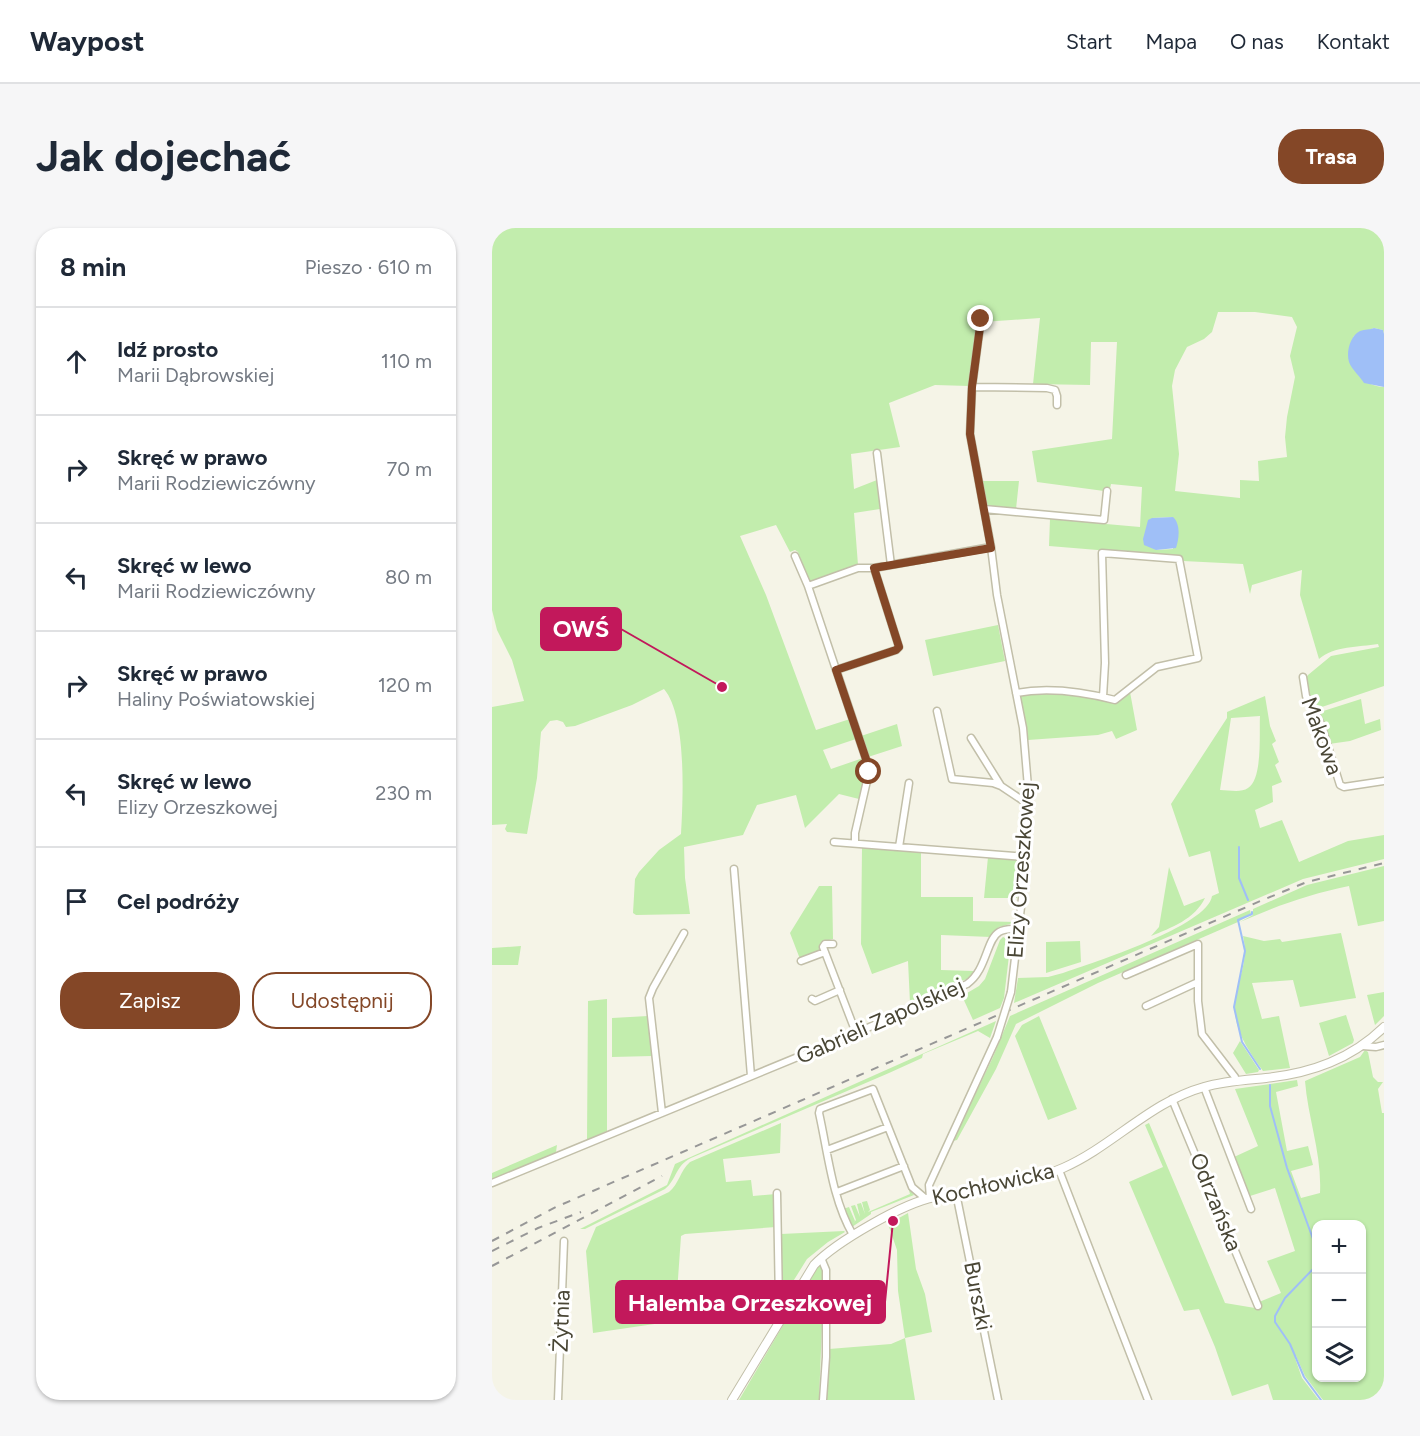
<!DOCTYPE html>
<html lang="pl">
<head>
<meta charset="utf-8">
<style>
	:root { --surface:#fff; --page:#f6f6f7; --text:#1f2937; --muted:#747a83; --line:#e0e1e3; --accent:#844727 }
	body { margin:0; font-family:Figtree,sans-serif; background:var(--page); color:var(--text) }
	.controls { position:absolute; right:18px; bottom:18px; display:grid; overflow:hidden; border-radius:12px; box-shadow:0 2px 4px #0004 }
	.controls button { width:54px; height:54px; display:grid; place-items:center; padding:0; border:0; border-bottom:2px solid var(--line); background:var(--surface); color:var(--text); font:30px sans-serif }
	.stop { position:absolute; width:18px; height:18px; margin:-14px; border:4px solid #844727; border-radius:50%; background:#fff }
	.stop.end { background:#844727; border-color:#fff; box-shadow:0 2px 6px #0008 }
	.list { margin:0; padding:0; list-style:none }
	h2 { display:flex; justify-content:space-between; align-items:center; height:78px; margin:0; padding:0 24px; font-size:26px }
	h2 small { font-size:20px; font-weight:400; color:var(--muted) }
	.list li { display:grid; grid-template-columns:39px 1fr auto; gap:18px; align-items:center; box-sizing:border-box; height:108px; padding:0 24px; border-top:2px solid var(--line) }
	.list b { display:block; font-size:22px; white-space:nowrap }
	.list p { margin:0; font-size:20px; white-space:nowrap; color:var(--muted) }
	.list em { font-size:20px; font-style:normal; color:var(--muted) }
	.actions { display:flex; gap:12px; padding:18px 24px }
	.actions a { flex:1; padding:14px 0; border:2px solid var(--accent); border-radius:24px; text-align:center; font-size:21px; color:var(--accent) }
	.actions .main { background:var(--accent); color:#fff }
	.icon { flex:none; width:33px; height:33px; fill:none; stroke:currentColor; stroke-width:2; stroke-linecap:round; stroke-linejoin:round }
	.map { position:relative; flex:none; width:892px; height:1172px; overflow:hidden; border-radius:24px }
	header { display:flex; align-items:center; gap:36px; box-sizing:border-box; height:84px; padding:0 30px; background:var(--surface); border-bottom:2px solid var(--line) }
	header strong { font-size:28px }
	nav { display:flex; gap:33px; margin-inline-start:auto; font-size:21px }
	.intro { display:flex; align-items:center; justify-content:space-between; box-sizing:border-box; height:144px; padding:0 36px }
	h1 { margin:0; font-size:42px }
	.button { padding:15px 27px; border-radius:24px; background:var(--accent); color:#fff; font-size:21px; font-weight:700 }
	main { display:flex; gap:36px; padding:0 36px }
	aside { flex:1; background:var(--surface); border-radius:24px; box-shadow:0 2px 4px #0004 }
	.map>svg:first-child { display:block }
</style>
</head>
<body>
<header>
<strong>Waypost</strong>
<nav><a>Start</a><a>Mapa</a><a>O nas</a><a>Kontakt</a></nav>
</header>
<div class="intro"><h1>Jak dojechać</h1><a class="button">Trasa</a></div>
<main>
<aside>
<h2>8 min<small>Pieszo · 610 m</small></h2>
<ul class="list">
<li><svg class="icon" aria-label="ahead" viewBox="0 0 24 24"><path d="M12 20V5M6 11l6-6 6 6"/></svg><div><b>Idź prosto</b><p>Marii Dąbrowskiej</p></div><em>110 m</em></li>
<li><svg class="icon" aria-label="right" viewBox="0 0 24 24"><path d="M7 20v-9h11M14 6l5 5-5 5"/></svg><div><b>Skręć w prawo</b><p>Marii Rodziewiczówny</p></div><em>70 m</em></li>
<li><svg class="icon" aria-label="left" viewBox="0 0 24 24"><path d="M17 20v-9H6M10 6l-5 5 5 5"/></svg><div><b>Skręć w lewo</b><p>Marii Rodziewiczówny</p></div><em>80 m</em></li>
<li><svg class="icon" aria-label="right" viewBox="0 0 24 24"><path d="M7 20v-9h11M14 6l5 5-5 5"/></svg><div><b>Skręć w prawo</b><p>Haliny Poświatowskiej</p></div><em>120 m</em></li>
<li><svg class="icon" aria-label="left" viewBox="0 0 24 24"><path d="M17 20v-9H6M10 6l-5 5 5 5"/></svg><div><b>Skręć w lewo</b><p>Elizy Orzeszkowej</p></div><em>230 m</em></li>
<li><svg class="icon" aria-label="arrive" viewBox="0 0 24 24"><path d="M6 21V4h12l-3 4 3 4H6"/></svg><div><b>Cel podróży</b></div></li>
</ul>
<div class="actions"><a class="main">Zapisz</a><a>Udostępnij</a></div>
</aside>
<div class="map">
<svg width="892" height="1172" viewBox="0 0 892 1172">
	<rect width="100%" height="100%" fill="#f5f4e7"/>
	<!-- green -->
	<path fill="#c2edad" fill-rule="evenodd" d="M 0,0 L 892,0 L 892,106 L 891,102 L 882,100 L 862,108 C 850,131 866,158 892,159 L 892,458 L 824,481 L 817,468 L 814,450 L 816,447 L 839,428 L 887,419 L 886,416 C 867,419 842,418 827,431 L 808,367 L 810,342 L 760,357 L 758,366 L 751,336 L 691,333 L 691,329 L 557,318 L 558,291 L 648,299 L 650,259 L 619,256 L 618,261 L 612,263 L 545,254 L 540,223 L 620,211 L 625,114 L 599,114 L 598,157 L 541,156 L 548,90 L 491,94 L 483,156 L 477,158 L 443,157 L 397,175 L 408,219 L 359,226 L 362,261 L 385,252 L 388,281 L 362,285 L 366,337 L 317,354 L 306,324 L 303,322 L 298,324 L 284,297 L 248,308 L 274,367 L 324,502 L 358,491 L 364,511 L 331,522 L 339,541 L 371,530 L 373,546 L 367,571 L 347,566 L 313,600 L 304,567 L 265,577 L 251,607 L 192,619 L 193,650 L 198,686 L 144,687 L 141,685 L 143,651 L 147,644 L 167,622 L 189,606 C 191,571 195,488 172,461 L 140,477 L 83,498 L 74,499 L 71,494 L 65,492 L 58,493 L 49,504 L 45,550 L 35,606 L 15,604 L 13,601 L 15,596 L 0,597 L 0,479 L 32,473 L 20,432 L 5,402 L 0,382 ZM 726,84 L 763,84 L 800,89 L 805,99 L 798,128 L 803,149 L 795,189 L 793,209 L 795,229 L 766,233 L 767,253 L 748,252 L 748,270 L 683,263 L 687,226 L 680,158 L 683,142 L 695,119 L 712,111 L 720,104 ZM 681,289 L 681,321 L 664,322 L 660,290 Z
		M 490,253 L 527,253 L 524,281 L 496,279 Z
		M 506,397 L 513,433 L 441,448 L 433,412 Z
		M 638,464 L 645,502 L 624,511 L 620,503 L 606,507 L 536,512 L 528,467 C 560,463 593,469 624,474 Z
		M 773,468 L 778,498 L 784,513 L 780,516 L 787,534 L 783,537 L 790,554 L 780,558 L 781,574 L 763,582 L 768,600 L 790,592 L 807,634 L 856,613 L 892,607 L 892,631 L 811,651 L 522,775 L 526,750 L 556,749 L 571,745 C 600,735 716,698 720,668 L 727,665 L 718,623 L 697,629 L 679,576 L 735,490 L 735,484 ZM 768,488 C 767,504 771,551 756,560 C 749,565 737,562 728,562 L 739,490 Z
		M 869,471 L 873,496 L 888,491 L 889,502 L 858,513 L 837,516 L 825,485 Z
		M 405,496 L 410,518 L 376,529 L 369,508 Z
		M 370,619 L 429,624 L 429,669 L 481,669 L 481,693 L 525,694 L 507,699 L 499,709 L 449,707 L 449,742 L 482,743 L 477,750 L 418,775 L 416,733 L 380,746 L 369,716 Z
		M 496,629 L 529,632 L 525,670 L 492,670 Z
		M 892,638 L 892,693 L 866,698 L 857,658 C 818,666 784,678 748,694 L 761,687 L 761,681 L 815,657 Z
		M 677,639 L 692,678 L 713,670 C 703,691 679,700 659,708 L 667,699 Z
		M 327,658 L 340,658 L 341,711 L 329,714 L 330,722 L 308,731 L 298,705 Z
		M 758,682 L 759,686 L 746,694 L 606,755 L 524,796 L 504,841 L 465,912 L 461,913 L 501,829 L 518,788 Z
		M 849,705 L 864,770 L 808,779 L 801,752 L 760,755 L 770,791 L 787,788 L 798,840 L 771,843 C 757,824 740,799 743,774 C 746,748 757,735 751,708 L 772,713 L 788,711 L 790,714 Z
		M 511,709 L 517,712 L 518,719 L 512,770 L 508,780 L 481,792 L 470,768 L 487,758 L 493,751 L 508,712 Z
		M 588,713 L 589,734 L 554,745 L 554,714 Z
		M 29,718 L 26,737 L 0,737 L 0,720 Z
		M 892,764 L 892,788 L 883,797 L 875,767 Z
		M 115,771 L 115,903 L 95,912 L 96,773 Z
		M 854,787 L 862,812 L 861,815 L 837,828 L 827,795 Z
		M 156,788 L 160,828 L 120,829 L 120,790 Z
		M 547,788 L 585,881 L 556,892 L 523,808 L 530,797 Z
		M 504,793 L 498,810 L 486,803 L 431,826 L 430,830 L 397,845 L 199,930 C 183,938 185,951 173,961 L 93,1001 L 88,1001 L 175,957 L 183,936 Z
		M 748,813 L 767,842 L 766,844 L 754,846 L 741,825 Z
		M 873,822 L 876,824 L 881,849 L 886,854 L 891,854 L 886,861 L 890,885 L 892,885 L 892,1172 L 831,1172 L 813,1148 L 804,1128 L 803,1130 L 810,1150 L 827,1172 L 781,1172 L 776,1156 L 740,1168 L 723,1119 L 707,1081 L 692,1083 L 637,954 L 671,939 L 653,897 L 657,895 L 733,1075 L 769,1081 L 767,1074 L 789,1065 L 775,1033 L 803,1023 L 783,960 L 758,968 L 742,929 L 766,918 L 743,861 L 805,852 L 806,858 L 784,864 L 795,923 L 816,918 L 821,937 L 799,943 L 809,970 L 828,965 C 830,926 816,891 813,853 L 868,829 ZM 824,996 L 870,996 L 870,1150 L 824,1150 Z
		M 289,895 L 288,925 L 231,931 L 234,954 L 259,952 L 261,968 L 284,966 L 284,999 L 193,1006 L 189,1008 L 185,1065 L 235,1062 L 236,1073 L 241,1091 L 183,1093 L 101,1105 L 94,1023 L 104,999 L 177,964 C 187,956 188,943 198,934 Z
		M 65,917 L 64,924 L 60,928 L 0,951 L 0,945 Z
		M 416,959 L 422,967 L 379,984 L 379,986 L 360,999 L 351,981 L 357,979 L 363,993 L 360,997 L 364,992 L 359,978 L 363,977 L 368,989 L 365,976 L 369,975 L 373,986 L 370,974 L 375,973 L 378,982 L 376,984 L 418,966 Z
		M 416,985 L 424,1041 L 433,1066 L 440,1104 L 413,1110 L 423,1172 L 333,1172 L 337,1121 L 399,1116 L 413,1110 L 406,1063 L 405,1022 L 396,996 Z
		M 352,1003 L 353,1004 L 336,1014 L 315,1031 L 292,1068 L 290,1064 L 289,1006 Z
		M 326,1038 L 328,1038 L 331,1043 L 331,1054 L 318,1055 L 318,1067 L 331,1071 L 327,1172 L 247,1172 Z"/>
	<!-- water -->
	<path fill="#9fbff7" d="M 882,100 L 891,102 L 892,106 L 892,159 L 872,155 C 868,148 860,142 857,134 C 854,124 858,108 868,103 C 873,101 878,102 882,100 Z
		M 681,289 C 689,296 687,311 684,320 L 664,322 L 652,317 L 651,311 L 656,292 L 660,290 Z"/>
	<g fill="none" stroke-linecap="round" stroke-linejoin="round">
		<!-- stream -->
		<path stroke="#9fbff7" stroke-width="2" d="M 747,619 L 747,650 L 756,672
			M 760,684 L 760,686 L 746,692 L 753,723 L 742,779 L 750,814 L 768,841
			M 778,857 L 778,878 L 795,940 L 824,1019
			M 824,1038 L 793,1070 L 783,1088 L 783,1094 L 798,1116 L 812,1149 L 829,1172"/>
		<!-- minor casing -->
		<g stroke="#c2bfa9" stroke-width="9">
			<path id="minor" d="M 489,91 L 480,159 L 478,206 L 499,319 L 505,367 L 531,500 L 536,559 L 531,662 L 519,764
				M 480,159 L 555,160 L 563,162 L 565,168 L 565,177
				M 385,225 L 399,337
				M 492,281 L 612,292 L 615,263
				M 303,328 L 316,358 L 376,537 L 377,544 L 363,605 L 363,615
				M 316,358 L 366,340 L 382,340 L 499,319
				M 344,442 L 404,422 L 407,419 L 382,340
				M 811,449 L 814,468 L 829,496 L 848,557 L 852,559 L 892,553
				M 524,465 C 555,459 592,464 623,472 L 665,439 L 706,430 L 687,331 L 610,325 L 613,435 L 611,469
				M 445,483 L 460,551 L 501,555 L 509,558
				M 479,510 L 509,558 L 536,576
				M 342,614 L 534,629
				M 407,619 L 417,555
				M 242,641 L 259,848
				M 341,716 L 333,716 L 331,719 L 364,805
				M 309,733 L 333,724
				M 634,747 L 706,716 L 706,773 L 710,806 L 743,849 L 743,853
				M 320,771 L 323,773 L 348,762
				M 654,778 L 706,754
				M 870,818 L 884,819 L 892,817
				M 712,859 L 759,981
				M 680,871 L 766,1078
				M 170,885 L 157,770 L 161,760 L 192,705
				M 335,922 L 396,899
				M 567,942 L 656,1172
				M 0,955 L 364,805 L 475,756 C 495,742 494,712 507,704 C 513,700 520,701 526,701
				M 345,964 L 412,938
				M 285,965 L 287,1075 L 294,1080
				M 464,965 L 506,1172
				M 438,970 L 437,957 L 505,809
				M 361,1007 C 340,971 336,925 327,885 L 328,881 L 381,861 L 420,959 L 434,971
				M 329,1030 L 334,1042 L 334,1129 L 331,1172
				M 66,1172 L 72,1013"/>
		</g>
		<!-- tertiary casing -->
		<g stroke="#c2bfa9" stroke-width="10">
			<path id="tertiary" d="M 240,1172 L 322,1037 C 344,1014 411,975 443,969 C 486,960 530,958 571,940 C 621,918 658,874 712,859 C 732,853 753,852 774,850 C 820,845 859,831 892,799"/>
		</g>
		<!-- minor -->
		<use href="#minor" stroke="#fff" stroke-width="6"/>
		<!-- tertiary -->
		<use href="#tertiary" stroke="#fff" stroke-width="8"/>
		<!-- rail -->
		<path stroke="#979797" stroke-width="2" stroke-dasharray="8 8" stroke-linecap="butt" d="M 0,1013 L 64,979 L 773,671 L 815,654 L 892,635
			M 0,1023 L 46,1000 L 89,984
			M 0,1038 L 170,948"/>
		<!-- minor-bridge casing -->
		<g stroke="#c2bfa9" stroke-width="9" stroke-linecap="butt">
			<path id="minor-bridge" d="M 505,809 L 519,764"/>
		</g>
		<!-- minor-bridge -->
		<use href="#minor-bridge" stroke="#fff" stroke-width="6"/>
	</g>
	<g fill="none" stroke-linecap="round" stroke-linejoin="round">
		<!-- route -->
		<path stroke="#844727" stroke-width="8" d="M 377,544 L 376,537 L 344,442 L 404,422 L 407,419 L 382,340 L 499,320 L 478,206 L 480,159 L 489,91"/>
	</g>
	<g text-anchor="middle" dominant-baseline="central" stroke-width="6" stroke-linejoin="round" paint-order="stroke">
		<!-- street labels -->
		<g font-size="22" fill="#494635" stroke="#fff">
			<text transform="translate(830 508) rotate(70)">Makowa</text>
			<text transform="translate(529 642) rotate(-86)">Elizy Orzeszkowej</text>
			<text transform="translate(388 793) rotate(-24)">Gabrieli Zapolskiej</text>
			<text transform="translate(501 956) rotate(-13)">Kochłowicka</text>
			<text transform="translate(724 974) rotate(68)">Odrzańska</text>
			<text transform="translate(486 1068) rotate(79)">Burszki</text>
			<text transform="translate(69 1093) rotate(-88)">Żytnia</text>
		</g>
	</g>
	<!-- callouts -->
	<path fill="none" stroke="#c2185b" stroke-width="2" d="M230 459L129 401M401 993L393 1074"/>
	<g fill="#c2185b" stroke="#fff" stroke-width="2">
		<circle cx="230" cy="459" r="6"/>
		<circle cx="401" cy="993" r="6"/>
	</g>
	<g fill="#c2185b" stroke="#c2185b" stroke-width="2">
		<rect x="49" y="380" width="80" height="42" rx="6"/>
		<rect x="124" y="1053" width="269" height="42" rx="6"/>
	</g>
	<g font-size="24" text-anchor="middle" font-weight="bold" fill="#fff">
		<text x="89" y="409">OWŚ</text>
		<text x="258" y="1083">Halemba Orzeszkowej</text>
	</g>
</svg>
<div class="controls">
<button>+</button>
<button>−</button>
<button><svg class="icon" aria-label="layers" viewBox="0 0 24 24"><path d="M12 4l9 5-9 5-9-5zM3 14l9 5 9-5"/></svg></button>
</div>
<div class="stop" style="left:377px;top:544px"></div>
<div class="stop end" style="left:489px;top:91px"></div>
</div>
</main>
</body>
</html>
